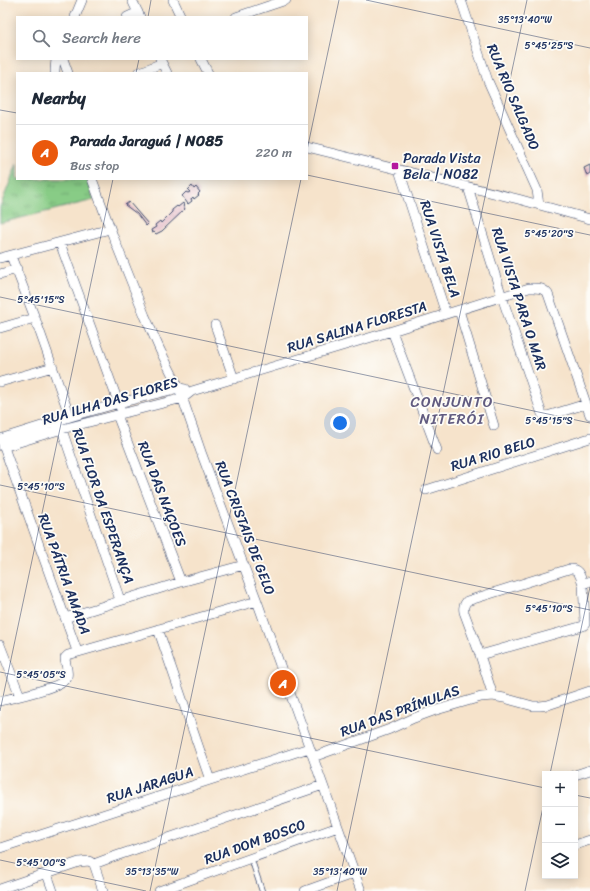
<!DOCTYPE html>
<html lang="en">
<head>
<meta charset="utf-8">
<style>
	:root { --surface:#fff; --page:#f6f6f7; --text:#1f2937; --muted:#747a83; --line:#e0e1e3; --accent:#ea580c }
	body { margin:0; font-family:Sriracha,sans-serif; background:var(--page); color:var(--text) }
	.controls { position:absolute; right:12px; bottom:12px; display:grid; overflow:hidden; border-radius:0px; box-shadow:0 2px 10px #0003 }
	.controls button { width:36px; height:36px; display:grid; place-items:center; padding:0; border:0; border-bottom:1px solid var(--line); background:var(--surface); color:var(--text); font:20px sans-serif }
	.you { position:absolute; left:340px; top:423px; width:14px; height:14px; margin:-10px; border:3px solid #fff; border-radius:50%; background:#1a73e8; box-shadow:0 0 0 6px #1a73e833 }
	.badge { display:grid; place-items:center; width:26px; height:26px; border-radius:50%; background:var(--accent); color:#fff; font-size:13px; font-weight:700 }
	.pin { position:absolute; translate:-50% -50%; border:2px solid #fff; box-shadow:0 1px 4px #0006 }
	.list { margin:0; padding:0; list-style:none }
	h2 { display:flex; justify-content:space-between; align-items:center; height:52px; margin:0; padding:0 16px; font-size:17px }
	h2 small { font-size:13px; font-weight:400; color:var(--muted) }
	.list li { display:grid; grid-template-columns:26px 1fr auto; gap:12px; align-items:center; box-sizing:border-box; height:56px; padding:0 16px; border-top:1px solid var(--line) }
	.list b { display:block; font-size:15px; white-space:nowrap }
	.list p { margin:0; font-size:13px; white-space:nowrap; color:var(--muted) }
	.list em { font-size:13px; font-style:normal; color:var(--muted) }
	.icon { flex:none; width:22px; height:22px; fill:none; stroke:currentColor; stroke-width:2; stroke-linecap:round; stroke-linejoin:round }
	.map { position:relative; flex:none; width:590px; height:891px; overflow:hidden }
	.search { position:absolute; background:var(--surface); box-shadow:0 2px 10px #0003; left:16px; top:16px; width:292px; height:44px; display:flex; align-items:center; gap:10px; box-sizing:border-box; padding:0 14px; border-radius:0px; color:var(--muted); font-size:15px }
	.panel { position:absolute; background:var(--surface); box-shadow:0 2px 10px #0003; left:16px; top:72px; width:292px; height:108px; border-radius:0px }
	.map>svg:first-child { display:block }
</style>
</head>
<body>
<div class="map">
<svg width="590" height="891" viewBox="0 0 590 891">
	<defs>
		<pattern id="park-tufts" width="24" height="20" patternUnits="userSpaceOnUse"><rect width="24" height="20" fill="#88cc86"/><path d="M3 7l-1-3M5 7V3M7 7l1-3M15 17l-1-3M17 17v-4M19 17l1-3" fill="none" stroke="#6ea671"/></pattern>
		<pattern id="building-back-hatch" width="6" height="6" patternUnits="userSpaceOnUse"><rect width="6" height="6" fill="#e2adc0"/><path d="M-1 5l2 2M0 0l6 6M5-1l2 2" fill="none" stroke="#c195a7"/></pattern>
	</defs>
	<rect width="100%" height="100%" fill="#fdfcf7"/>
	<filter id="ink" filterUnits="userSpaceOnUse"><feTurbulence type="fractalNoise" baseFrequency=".025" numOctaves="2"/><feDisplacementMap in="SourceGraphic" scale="8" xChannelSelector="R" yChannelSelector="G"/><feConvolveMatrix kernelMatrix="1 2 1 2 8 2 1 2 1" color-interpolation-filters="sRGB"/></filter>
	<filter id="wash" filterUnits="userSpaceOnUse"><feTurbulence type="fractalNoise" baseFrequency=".012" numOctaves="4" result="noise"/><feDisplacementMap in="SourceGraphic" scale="16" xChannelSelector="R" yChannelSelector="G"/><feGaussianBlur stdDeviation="0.9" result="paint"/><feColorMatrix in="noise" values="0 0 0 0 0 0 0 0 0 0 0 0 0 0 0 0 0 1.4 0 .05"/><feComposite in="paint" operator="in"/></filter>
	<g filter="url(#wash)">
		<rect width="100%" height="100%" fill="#f6e3cb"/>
		<!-- park -->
		<path fill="url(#park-tufts)" stroke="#527e72" d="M 17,164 L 17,179 L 87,179 L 94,200 L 0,223 L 0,207 Z"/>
		<g id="blocks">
			<!-- building -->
			<path fill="url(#building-back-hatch)" d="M 590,165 L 590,174 L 587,176 L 584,168 Z
				M 192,186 L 194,189 L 196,187 L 200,192 L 198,194 L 199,195 L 194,199 L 193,197 L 191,199 L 192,201 L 188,204 L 182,196 L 186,192 L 188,193 L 190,192 L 188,190 Z
				M 129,202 L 148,224 L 146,226 L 137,214 L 125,205 Z
				M 183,203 L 184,205 L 183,206 L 185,209 L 162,231 L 156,234 L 154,232 L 152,233 L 151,230 L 156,227 L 155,225 L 160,221 L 161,223 L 172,212 L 172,210 L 177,206 L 178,207 Z"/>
		</g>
	</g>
	<g filter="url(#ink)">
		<use href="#blocks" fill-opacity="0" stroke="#3c4a6e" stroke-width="1"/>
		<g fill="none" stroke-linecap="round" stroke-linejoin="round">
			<!-- lane casing -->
			<g stroke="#3c4a6e" stroke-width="6">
				<path id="lane" d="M 251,858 L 262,891"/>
			</g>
			<!-- street casing -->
			<g stroke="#3c4a6e" stroke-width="10">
				<path id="street" d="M 132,0 L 140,17
					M 173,0 L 181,17
					M 461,0 L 488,81 L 537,190 L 539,205
					M 75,17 L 82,0
					M 127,17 L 138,12
					M 236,17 L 286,0
					M 63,59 L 68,73
					M 160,59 L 167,73
					M 201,59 L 208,73
					M 55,73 L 55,70 L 56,59
					M 138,73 L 162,63
					M 307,147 L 518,199 L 590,219
					M 399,170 L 446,314
					M 92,179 L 113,236 L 145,316 L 160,350 L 179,388 L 201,452 L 257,601 L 361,891
					M 468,187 L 502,297 L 542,414 L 543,415 L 547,416 L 586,404
					M 60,243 L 120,407
					M 11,256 L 35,318 L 70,417
					M 0,258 L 110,229
					M 0,274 L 17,269
					M 459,310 L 494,426
					M 215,325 L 234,379
					M 0,328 L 35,318
					M 392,331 L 437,450
					M 0,382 L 53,367
					M 117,415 L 181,582
					M 60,424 L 120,600
					M 0,439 L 70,417 L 119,403 L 179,388 L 185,389
					M 1,439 L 77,651
					M 3,447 L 62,429 L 183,398 L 192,391 L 392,331 L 529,288 C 538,288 542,287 548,294 L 590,415
					M 426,490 L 590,438
					M 65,618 L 181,582 L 244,565
					M 158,629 L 210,780
					M 0,645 L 20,696
					M 480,655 L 464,612 C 463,607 464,605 467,601 L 569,569 C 579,568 580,576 583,584 L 590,581
					M 493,696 L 480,655 L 583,626 L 585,624 L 585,622 L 583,584
					M 0,701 C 12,698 64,687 67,677 C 69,671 65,664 65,658 L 68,655 L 257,601
					M 313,757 L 390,729 L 414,718 L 433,711 L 481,697 L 493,696 L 504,698 L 533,706 L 540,706 L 548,705 L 590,691
					M 575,775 L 590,770
					M 575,845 L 590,840
					M 0,848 L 309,748
					M 94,864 L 103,891
					M 47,874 L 53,891
					M 0,889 L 79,862 L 89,861 L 94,864 L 110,858 L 323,785
					M 159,891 L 338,827
					M 305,891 L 355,873"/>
			</g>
			<!-- lane -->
			<use href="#lane" stroke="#fff" stroke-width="4.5"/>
			<!-- street -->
			<use href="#street" stroke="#fff" stroke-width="9"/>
		</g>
	</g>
	<!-- ticks -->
	<path fill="none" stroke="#1b2f5e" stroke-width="1" stroke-opacity="0.45" d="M 366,0 L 590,48M 148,17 L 151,0M 136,73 L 139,59M 0,110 L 17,113M 307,150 L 339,0M 307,175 L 590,235M 0,297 L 590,423M 0,485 L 590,610M 0,672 L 545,788M 0,711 L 113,179M 550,774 L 590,587M 575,795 L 590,798M 0,860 L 146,891M 150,891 L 301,179M 337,891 L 527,0M 525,891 L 545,798"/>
	<!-- markers -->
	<rect fill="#b5179e" stroke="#fdfcf7" stroke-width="1.5" x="391" y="162" width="8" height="8" rx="2"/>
	<g text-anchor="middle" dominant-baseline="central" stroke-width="3.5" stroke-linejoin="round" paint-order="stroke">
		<!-- street labels -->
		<g font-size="14" fill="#1b2f5e" stroke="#fdfcf7">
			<text transform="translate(513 97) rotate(67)">RUA RIO SALGADO</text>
			<text transform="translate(440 249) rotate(72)">RUA VISTA BELA</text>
			<text transform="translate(519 299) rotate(72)">RUA VISTA PARA O MAR</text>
			<text transform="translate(357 327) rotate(-17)">RUA SALINA FLORESTA</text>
			<text transform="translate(110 401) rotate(-16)">RUA ILHA DAS FLORES</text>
			<text transform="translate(493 454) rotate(-17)">RUA RIO BELO</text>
			<text transform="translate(162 494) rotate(69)">RUA DAS NAÇOES</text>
			<text transform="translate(103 506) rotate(71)">RUA FLOR DA ESPERANÇA</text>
			<text transform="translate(245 528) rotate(69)">RUA CRISTAIS DE GELO</text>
			<text transform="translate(64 574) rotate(70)">RUA PÁTRIA AMADA</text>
			<text transform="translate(400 711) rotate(-20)">RUA DAS PRÍMULAS</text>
			<text transform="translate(150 785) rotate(-18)">RUA JARAGUA</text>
			<text transform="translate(255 842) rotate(-20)">RUA DOM BOSCO</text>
		</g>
		<!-- poi labels -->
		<g font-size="14" fill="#1b2f5e" stroke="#fdfcf7" text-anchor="start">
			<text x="403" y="158">Parada Vista<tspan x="403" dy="16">Bela | N082</tspan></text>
		</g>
		<!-- neighbourhood labels -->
		<g font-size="15" letter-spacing="1" fill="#615b80" stroke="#fdfcf7">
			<text x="452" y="402">CONJUNTO<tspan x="452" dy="17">NITERÓI</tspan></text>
		</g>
	</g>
	<g font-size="10" text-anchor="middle" fill="#1b2f5e" stroke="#fdfcf7" stroke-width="3.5" stroke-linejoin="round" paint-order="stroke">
		<text x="525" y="23">35°13'40"W</text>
		<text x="549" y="49">5°45'25"S</text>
		<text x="549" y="237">5°45'20"S</text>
		<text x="41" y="303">5°45'15"S</text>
		<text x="549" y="424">5°45'15"S</text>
		<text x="41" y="490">5°45'10"S</text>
		<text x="549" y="612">5°45'10"S</text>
		<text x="41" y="678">5°45'05"S</text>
		<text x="41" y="866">5°45'00"S</text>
		<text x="152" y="875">35°13'35"W</text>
		<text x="340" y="875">35°13'40"W</text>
	</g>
</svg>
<div class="controls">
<button>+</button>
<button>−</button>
<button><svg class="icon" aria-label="layers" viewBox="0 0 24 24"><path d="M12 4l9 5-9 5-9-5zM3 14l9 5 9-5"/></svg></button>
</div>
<div class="you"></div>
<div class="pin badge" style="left:283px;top:683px">A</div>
<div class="search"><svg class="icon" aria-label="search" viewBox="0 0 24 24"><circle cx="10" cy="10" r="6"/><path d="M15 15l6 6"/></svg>Search here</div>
<section class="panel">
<h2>Nearby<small></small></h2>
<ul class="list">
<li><span class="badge">A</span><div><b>Parada Jaraguá | N085</b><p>Bus stop</p></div><em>220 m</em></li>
</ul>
</section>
</div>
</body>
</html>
